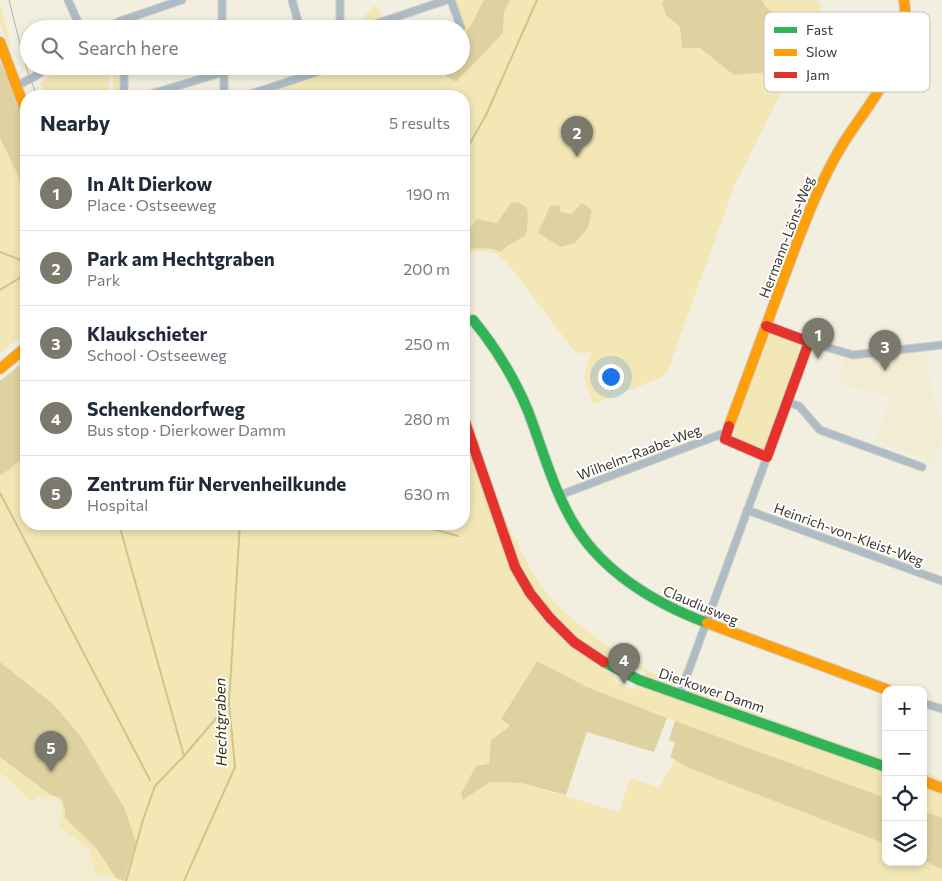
<!DOCTYPE html>
<html lang="en">
<head>
<meta charset="utf-8">
<style>
	:root { --surface:#fff; --page:#f6f6f7; --text:#1f2937; --muted:#747a83; --line:#e0e1e3; --accent:#7b786c }
	body { margin:0; font-family:Commissioner,sans-serif; background:var(--page); color:var(--text) }
	.controls { position:absolute; right:15px; bottom:15px; display:grid; overflow:hidden; border-radius:10px; box-shadow:0 2px 8px #0003 }
	.controls button { width:45px; height:45px; display:grid; place-items:center; padding:0; border:0; border-bottom:1px solid var(--line); background:var(--surface); color:var(--text); font:25px sans-serif }
	.you { position:absolute; left:610px; top:376px; width:18px; height:18px; margin:-12px; border:4px solid #fff; border-radius:50%; background:#1a73e8; box-shadow:0 0 0 8px #1a73e833 }
	.badge { display:grid; place-items:center; width:32px; height:32px; border-radius:50%; background:var(--accent); color:#fff; font-size:16px; font-weight:700 }
	.pin { position:absolute; translate:-50% -41px; filter:drop-shadow(0 1px 2px #0008) }
	.pin::after { content:''; position:absolute; top:26px; width:18px; height:15px; background:inherit; clip-path:polygon(0 0,100% 0,50% 100%) }
	.list { margin:0; padding:0; list-style:none }
	h2 { display:flex; justify-content:space-between; align-items:center; height:65px; margin:0; padding:0 20px; font-size:21px }
	h2 small { font-size:16px; font-weight:400; color:var(--muted) }
	.list li { display:grid; grid-template-columns:32px 1fr auto; gap:15px; align-items:center; box-sizing:border-box; height:75px; padding:0 20px; border-top:1px solid var(--line) }
	.list b { display:block; font-size:19px; white-space:nowrap }
	.list p { margin:0; font-size:16px; white-space:nowrap; color:var(--muted) }
	.list em { font-size:16px; font-style:normal; color:var(--muted) }
	.icon { flex:none; width:28px; height:28px; fill:none; stroke:currentColor; stroke-width:2; stroke-linecap:round; stroke-linejoin:round }
	.map { position:relative; flex:none; width:942px; height:881px; overflow:hidden }
	.search { position:absolute; background:var(--surface); box-shadow:0 2px 8px #0003; left:20px; top:20px; width:450px; height:55px; display:flex; align-items:center; gap:12px; box-sizing:border-box; padding:0 18px; border-radius:28px; color:var(--muted); font-size:19px }
	.panel { position:absolute; background:var(--surface); box-shadow:0 2px 8px #0003; left:20px; top:90px; width:450px; height:440px; border-radius:20px }
	.map>svg:first-child { display:block }
</style>
</head>
<body>
<div class="map">
<svg width="942" height="881" viewBox="0 0 942 881">
	<rect width="100%" height="100%" fill="#f2efe0"/>
	<!-- built -->
	<path fill="#f2ecd2" d="M 926,349 L 932,398 L 942,421 L 942,438 L 931,467 L 929,460 L 876,440 L 891,396 L 838,384 L 845,355 Z
		M 0,662 L 124,881 L 0,881 Z"/>
	<!-- green -->
	<path fill="#f3e7b6" fill-rule="evenodd" d="M 451,0 L 818,0 C 823,15 843,52 822,61 C 815,64 806,65 798,67 L 778,99 L 735,184 L 667,373 L 661,378 L 593,404 L 584,378 L 591,351 C 584,355 578,354 572,348 L 508,264 C 494,249 483,249 464,254 L 464,96 L 260,96 L 335,72 L 344,67 L 461,66 L 461,29 Z
		M 0,2 L 11,47 L 9,47 L 0,23 Z
		M 375,6 L 379,8 L 382,14 L 375,21 L 363,19 L 371,8 Z
		M 65,66 L 109,66 L 109,96 L 47,96 L 40,83 Z
		M 113,66 L 121,66 L 122,96 L 113,96 Z
		M 0,138 L 26,192 L 26,332 L 0,353 Z
		M 767,332 L 802,341 L 788,382 L 791,383 L 764,451 L 731,440 L 729,435 Z
		M 464,395 L 497,503 L 531,570 L 552,600 L 579,625 L 624,658 L 682,687 L 886,760 L 886,798 L 670,719 L 587,687 L 537,661 L 501,719 L 510,726 L 489,764 L 463,800 L 490,782 L 521,783 L 619,812 L 630,778 L 660,788 L 665,775 L 667,775 L 674,759 L 691,769 L 886,844 L 886,862 L 923,862 L 923,860 L 942,869 L 942,881 L 124,881 L 136,842 L 53,704 L 0,662 L 0,475 L 9,470 L 26,455 L 26,524 L 464,524 ZM 605,656 L 619,663 L 621,661 L 627,662 L 646,673 L 645,676 L 654,681 L 650,688 L 635,687 L 633,690 L 614,681 L 615,677 L 599,665 Z
		M 0,757 L 51,795 L 61,798 L 65,809 L 65,818 L 97,849 L 116,878 L 96,872 L 88,848 L 59,826 C 62,814 65,806 55,797 L 39,796 L 32,803 L 0,772 Z
		M 923,771 L 942,779 L 942,818 L 923,811 Z"/>
	<!-- forest -->
	<path fill="#ded3a0" d="M 484,0 L 510,0 L 504,11 L 503,33 L 456,82 L 446,76 L 445,66 L 461,66 L 461,36 L 470,27 Z
		M 664,0 L 762,0 L 765,6 L 785,24 L 785,38 L 779,46 L 780,71 L 734,75 L 700,48 L 682,48 L 680,27 L 666,15 L 662,3 Z
		M 0,62 L 5,72 L 9,77 L 26,132 L 26,192 L 0,138 Z
		M 512,202 L 520,203 L 527,208 L 528,217 L 526,235 L 507,246 L 501,252 C 489,247 479,248 466,250 L 464,236 L 477,219 L 497,223 Z
		M 582,203 L 592,210 L 588,228 L 575,243 L 560,247 L 538,233 L 550,206 L 559,205 L 561,212 L 571,214 Z
		M 26,360 L 26,455 L 9,470 L 0,475 L 0,381 Z
		M 537,661 L 587,687 L 667,718 L 654,752 L 587,732 L 566,795 L 521,783 L 490,782 L 463,800 L 461,794 L 476,766 L 489,764 L 491,740 L 510,726 L 501,719 Z
		M 0,662 L 53,704 L 81,737 L 124,807 L 136,842 L 124,881 L 116,878 L 97,849 L 65,818 L 65,809 L 61,798 L 51,795 L 0,757 Z
		M 675,721 L 886,798 L 886,844 L 691,769 L 670,757 L 675,743 L 669,740 Z
		M 923,811 L 942,818 L 942,869 L 923,860 Z"/>
	<g fill="none" stroke-linecap="round" stroke-linejoin="round">
		<!-- stream -->
		<path stroke="#d1c487" stroke-width="2" d="M 464,154 L 486,115 L 537,0
			M 0,252 L 26,262
			M 0,290 L 26,274
			M 0,493 L 150,780
			M 119,524 L 184,756
			M 414,524 L 458,536
			M 126,881 L 143,820 L 155,786 L 184,756 L 229,703
			M 184,881 L 235,767 L 229,703 L 240,524"/>
		<!-- street casing -->
		<g stroke="#cfcdc1" stroke-width="9">
			<path id="street" d="M 68,0 L 81,29
				M 222,0 L 222,29
				M 292,0 L 300,29
				M 340,0 L 340,29
				M 451,0 L 461,28
				M 120,21 L 122,29
				M 105,29 L 120,21 L 182,0
				M 360,29 L 447,0
				M 124,66 L 124,96
				M 224,66 L 224,91 L 229,96
				M 111,69 L 131,66
				M 16,86 L 34,77 L 50,66
				M 144,96 L 224,72
				M 245,96 L 335,66
				M 809,342 L 853,355 L 942,345
				M 787,402 L 799,406 L 820,430 L 922,467
				M 560,495 L 727,432
				M 747,510 L 942,581
				M 680,694 L 767,457
				M 923,703 L 942,709"/>
		</g>
		<!-- fast casing -->
		<g stroke="#cfcdc1" stroke-width="12">
			<path id="fast" d="M 473,320 C 496,348 514,377 528,411 C 543,450 554,493 577,529 C 607,575 657,604 707,623
				M 604,662 L 639,680 L 886,767"/>
		</g>
		<!-- slow casing -->
		<g stroke="#cfcdc1" stroke-width="12">
			<path id="slow" d="M 0,42 L 26,112
				M 0,369 L 26,347
				M 729,426 C 747,377 765,329 783,280 C 801,232 817,186 844,142 C 872,98 913,57 904,0
				M 707,623 L 888,690
				M 923,781 L 942,788"/>
		</g>
		<!-- jam casing -->
		<g stroke="#cfcdc1" stroke-width="12">
			<path id="jam" d="M 464,419 L 515,567 L 530,593 L 550,618 L 574,642 L 604,662
				M 729,426 L 725,439 L 767,457 L 809,342 L 766,326"/>
		</g>
		<!-- street -->
		<use href="#street" stroke="#aebdc5" stroke-width="7"/>
		<!-- fast -->
		<use href="#fast" stroke="#30b455" stroke-width="10"/>
		<!-- slow -->
		<use href="#slow" stroke="#ff9f0a" stroke-width="10"/>
		<!-- jam -->
		<use href="#jam" stroke="#e5322d" stroke-width="10"/>
		<!-- tram -->
		<path stroke="#acb3b2" stroke-width="1" d="M 9,0 L 26,67 L 37,96"/>
	</g>
	<g text-anchor="middle" dominant-baseline="central" stroke-width="4" stroke-linejoin="round" paint-order="stroke">
		<!-- street labels -->
		<g font-size="14" fill="#3b382d" stroke="#fff">
			<text transform="translate(786 237) rotate(-69)">Hermann-Löns-Weg</text>
			<text transform="translate(639 452) rotate(-21)">Wilhelm-Raabe-Weg</text>
			<text transform="translate(849 534) rotate(20)">Heinrich-von-Kleist-Weg</text>
			<text transform="translate(701 605) rotate(23)">Claudiusweg</text>
			<text transform="translate(712 690) rotate(19)">Dierkower Damm</text>
		</g>
		<!-- water labels -->
		<g font-size="15" font-style="italic" fill="#372f0b" stroke="#fff">
			<text transform="translate(220 722) rotate(-91)">Hechtgraben</text>
		</g>
	</g>
	<!-- legend -->
	<rect x="764" y="12" width="166" height="80" rx="8" fill="#fff" stroke="#c4c3c0" stroke-width="1"/>
	<rect x="774" y="27" width="23" height="6" fill="#30b455"/>
	<rect x="774" y="49" width="23" height="7" fill="#ff9f0a"/>
	<rect x="774" y="72" width="23" height="6" fill="#e5322d"/>
	<g font-size="14" fill="#3b382d">
		<text x="806" y="35">Fast</text>
		<text x="806" y="57">Slow</text>
		<text x="806" y="80">Jam</text>
	</g>
</svg>
<div class="controls">
<button>+</button>
<button>−</button>
<button><svg class="icon" aria-label="locate" viewBox="0 0 24 24"><circle cx="12" cy="12" r="6"/><path d="M12 2v4M12 18v4M2 12h4M18 12h4"/></svg></button>
<button><svg class="icon" aria-label="layers" viewBox="0 0 24 24"><path d="M12 4l9 5-9 5-9-5zM3 14l9 5 9-5"/></svg></button>
</div>
<div class="you"></div>
<div class="pin badge" style="left:818px;top:359px">1</div>
<div class="pin badge" style="left:577px;top:157px">2</div>
<div class="pin badge" style="left:885px;top:371px">3</div>
<div class="pin badge" style="left:624px;top:684px">4</div>
<div class="pin badge" style="left:51px;top:772px">5</div>
<div class="search"><svg class="icon" aria-label="search" viewBox="0 0 24 24"><circle cx="10" cy="10" r="6"/><path d="M15 15l6 6"/></svg>Search here</div>
<section class="panel">
<h2>Nearby<small>5 results</small></h2>
<ul class="list">
<li><span class="badge">1</span><div><b>In Alt Dierkow</b><p>Place · Ostseeweg</p></div><em>190 m</em></li>
<li><span class="badge">2</span><div><b>Park am Hechtgraben</b><p>Park</p></div><em>200 m</em></li>
<li><span class="badge">3</span><div><b>Klaukschieter</b><p>School · Ostseeweg</p></div><em>250 m</em></li>
<li><span class="badge">4</span><div><b>Schenkendorfweg</b><p>Bus stop · Dierkower Damm</p></div><em>280 m</em></li>
<li><span class="badge">5</span><div><b>Zentrum für Nervenheilkunde</b><p>Hospital</p></div><em>630 m</em></li>
</ul>
</section>
</div>
</body>
</html>
